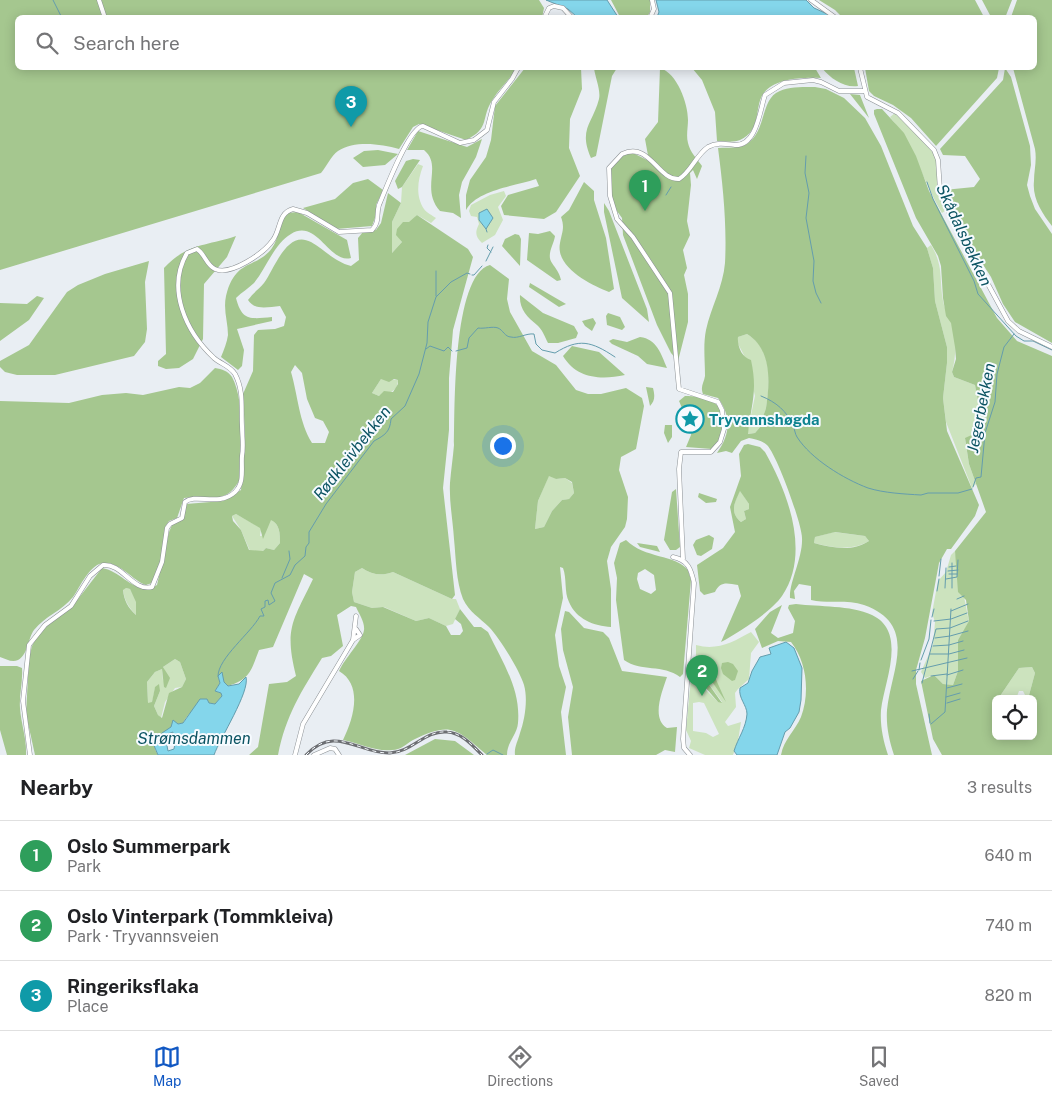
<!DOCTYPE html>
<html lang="en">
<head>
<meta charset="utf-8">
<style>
	:root { --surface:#fff; --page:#f2f2f2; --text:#202124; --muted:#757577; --line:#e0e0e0; --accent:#1158c3 }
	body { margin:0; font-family:"Public Sans",sans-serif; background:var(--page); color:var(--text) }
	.controls { position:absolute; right:15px; bottom:15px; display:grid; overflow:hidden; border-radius:8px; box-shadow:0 2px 12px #0003 }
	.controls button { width:45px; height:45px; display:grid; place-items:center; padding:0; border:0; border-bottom:1px solid var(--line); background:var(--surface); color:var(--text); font:25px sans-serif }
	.you { position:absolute; left:502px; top:445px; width:18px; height:18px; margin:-12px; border:4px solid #fff; border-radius:50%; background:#1a73e8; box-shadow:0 0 0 8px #1a73e833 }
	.badge { display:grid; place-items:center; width:32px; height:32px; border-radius:50%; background:var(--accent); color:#fff; font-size:16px; font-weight:700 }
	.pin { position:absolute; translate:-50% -41px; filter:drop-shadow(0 1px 2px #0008) }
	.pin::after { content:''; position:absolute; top:26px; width:18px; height:15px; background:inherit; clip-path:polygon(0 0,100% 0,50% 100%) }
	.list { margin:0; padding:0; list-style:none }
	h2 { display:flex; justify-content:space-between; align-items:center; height:65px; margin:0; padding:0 20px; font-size:21px }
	h2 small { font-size:16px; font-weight:400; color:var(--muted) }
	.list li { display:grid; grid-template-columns:32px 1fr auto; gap:15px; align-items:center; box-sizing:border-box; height:70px; padding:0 20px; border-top:1px solid var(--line) }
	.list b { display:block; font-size:19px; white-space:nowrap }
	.list p { margin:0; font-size:16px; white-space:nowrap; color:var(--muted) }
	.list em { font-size:16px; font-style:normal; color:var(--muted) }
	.icon { flex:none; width:28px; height:28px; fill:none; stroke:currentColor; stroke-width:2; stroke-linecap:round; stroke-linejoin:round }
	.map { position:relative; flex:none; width:1052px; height:755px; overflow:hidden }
	.search { position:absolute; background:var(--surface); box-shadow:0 2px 12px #0003; left:15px; right:15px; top:15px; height:55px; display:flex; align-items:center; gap:12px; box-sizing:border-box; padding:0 18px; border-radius:8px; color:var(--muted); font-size:19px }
	.sheet { height:275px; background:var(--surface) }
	nav { display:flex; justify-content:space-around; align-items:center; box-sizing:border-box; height:70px; border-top:1px solid var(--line); background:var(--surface); font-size:14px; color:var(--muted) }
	nav a { display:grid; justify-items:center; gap:2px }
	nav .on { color:var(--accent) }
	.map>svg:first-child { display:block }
</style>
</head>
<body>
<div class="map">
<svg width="1052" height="755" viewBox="0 0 1052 755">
	<rect width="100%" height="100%" fill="#e9eef3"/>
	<!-- green -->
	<path fill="#cce3be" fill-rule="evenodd" d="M 895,113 C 907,124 933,145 936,160 C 940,178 936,194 945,211 L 942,213 C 923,181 914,146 890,117 Z
		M 418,164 L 423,166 C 418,179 415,196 424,209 C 426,212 433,216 436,218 L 431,223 L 417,215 L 399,238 L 402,242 L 392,253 L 392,222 L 401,203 L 402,187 Z
		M 504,191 L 506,196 L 498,207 L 503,220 L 495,235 L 482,243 C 475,236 475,232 479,224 L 477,217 L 471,216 L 469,211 L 471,205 L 490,195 Z
		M 931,245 C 944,266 939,279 943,301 C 945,310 948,315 951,322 C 957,336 956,358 952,372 L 954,377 L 975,385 L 978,401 L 986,414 L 987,421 L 976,433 L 965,439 L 969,464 L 976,484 L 972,488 L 946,422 L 943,398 L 947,363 L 947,347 L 935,301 L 933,268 L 927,248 Z
		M 747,334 C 773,349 770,383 766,408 C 764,416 760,419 761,426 L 755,433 L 747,434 L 755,396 L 746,359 L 737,342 L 738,337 Z
		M 381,379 L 398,380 C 398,392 388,393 379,396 L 372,393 Z
		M 549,475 L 556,479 L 565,478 L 572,483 L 574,493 L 569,499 L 562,500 L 552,511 L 544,527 L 535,529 L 538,501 Z
		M 740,490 L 749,504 L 749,509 L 744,511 L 746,519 L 741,522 C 729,512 735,502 740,490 Z
		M 236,514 L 261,528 L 260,536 L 265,535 L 265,529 L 271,519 C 280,525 280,534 280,543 L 274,550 L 266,548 L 263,551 L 250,551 L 241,530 L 232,516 Z
		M 834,532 L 865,536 L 869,541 C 852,551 833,548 814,543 L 815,537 Z
		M 955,551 L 969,622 L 958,640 L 958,671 L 953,685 L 943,684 L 934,675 L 925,678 L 921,672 L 933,645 L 935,622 L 932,613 L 938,581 L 946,572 L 951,555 Z
		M 362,568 C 372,575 382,576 393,572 L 452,599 L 456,599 L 460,609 L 453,624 L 446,626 L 429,618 L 416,621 L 384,607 L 372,608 L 354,602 L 352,592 L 355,572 Z
		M 126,588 L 130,589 L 137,602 L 136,615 C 129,608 124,600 123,589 Z
		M 751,632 L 759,642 L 751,653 L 749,679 L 738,689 L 735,693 L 736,707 L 725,722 L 728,726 L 741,722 L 738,741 L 733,755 L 705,755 L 689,748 L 691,741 L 686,730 L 691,678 L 696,663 L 696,645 C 717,651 733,642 751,632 ZM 698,669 L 722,702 L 718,702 L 701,685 ZM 699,702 L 704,703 L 719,734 L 713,737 L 706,733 L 693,731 L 693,703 Z
		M 175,659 L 180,662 L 186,679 L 182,687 L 175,688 L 165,702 L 161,718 L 158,715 L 154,706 L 160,691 L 155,688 L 152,703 L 148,703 L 147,682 L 155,672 L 162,669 L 163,681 L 166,673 L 163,667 Z
		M 1032,667 L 1035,673 L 1028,699 L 1023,699 L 1026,697 L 1023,691 L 1019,691 L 1016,699 L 998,699 L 1019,668 Z"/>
	<!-- forest -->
	<path fill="#a5c78f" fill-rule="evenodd" d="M 0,0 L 539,0 L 544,8 L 542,18 L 18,18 L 18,68 L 517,68 C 510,79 500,88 493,99 C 480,118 491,128 466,140 L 419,124 L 413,127 L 399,149 C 381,144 355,140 338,151 C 331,156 327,166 321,173 L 0,270 Z
		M 611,0 L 650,0 L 650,12 L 647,17 L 620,17 Z
		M 819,0 L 975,0 L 984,17 L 842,17 L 835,10 Z
		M 982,0 L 1012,0 L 1005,18 L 991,17 Z
		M 1017,0 L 1052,0 L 1052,226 C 1042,213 1032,198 1034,181 C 1034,170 1037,161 1035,149 L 1013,68 L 1034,68 L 1034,18 L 1011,17 Z
		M 525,68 L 581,68 L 582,89 L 570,119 L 569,148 L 580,176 L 556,212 L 544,219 L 504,215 L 501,206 L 508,195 L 539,186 L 536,179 C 515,186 477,190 466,210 L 466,195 L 470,180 L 486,157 L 491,140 L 495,106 Z
		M 594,68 L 617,68 L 612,76 L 596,156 L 591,158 C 578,129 593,123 599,99 C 601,90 595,77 594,68 Z
		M 660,68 C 677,73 688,103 688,120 C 688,127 686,136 688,143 C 690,152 697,159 702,166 L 697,179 L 693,170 L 690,173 L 691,185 L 687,221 L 690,235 L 683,250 L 687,268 L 684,275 L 688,294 L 688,322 L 678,361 L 671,353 L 657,325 L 623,235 L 622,218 L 614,207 L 610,187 L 610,174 L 612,164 L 624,154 L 633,153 L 649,161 L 645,139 L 658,122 Z
		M 692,68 L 815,68 L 821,78 C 804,77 774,78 763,94 C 754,108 762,130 740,140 C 733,143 723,141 717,141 L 715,112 L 702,80 Z
		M 822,68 L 854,68 L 858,86 C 844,88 831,79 822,68 Z
		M 865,68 L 999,68 L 997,78 L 936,146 L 911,118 L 893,105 L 874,96 L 869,91 Z
		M 1005,68 L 1011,77 L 1030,146 L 1031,165 L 1027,185 L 1030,196 L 1035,209 L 1052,234 L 1052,343 L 1015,322 L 1003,304 L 991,277 L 973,249 L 944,190 L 974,187 L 980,179 L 965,156 L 943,155 L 940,149 L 1003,80 Z
		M 815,87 L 826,89 L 844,98 L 865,118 L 881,146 L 913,226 L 927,248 L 933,268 L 935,301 L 947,347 L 947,363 L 943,398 L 947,431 L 979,505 L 975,516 L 951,549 L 947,549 L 939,563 L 925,638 L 916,670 L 916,684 L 932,755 L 894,755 C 889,740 886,726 887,710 C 891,670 919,625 864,605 C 847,599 828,604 811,600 L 811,586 L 799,584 L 794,591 L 795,599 L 790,598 C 789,582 803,558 802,538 C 802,524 777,455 767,445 C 763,441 755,439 749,438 L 741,441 L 732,453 L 726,451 L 717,453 C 730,435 732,417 718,398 L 703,394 C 700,386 704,383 705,376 C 705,360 703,345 706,330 C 711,307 723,287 725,263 C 727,225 723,186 718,148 C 726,147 737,149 745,145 C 766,134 760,104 776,93 C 787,86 803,87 815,87 ZM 747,334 C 772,349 770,383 766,408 C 764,416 760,419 761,426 L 755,433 L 748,434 C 751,404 758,392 751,360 C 742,358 737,346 738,337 ZM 835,532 L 865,536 L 869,541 C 852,552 833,548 814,543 L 815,537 Z
		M 850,94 L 860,95 L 869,118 Z
		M 877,109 L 882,109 L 904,133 L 916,156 L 929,191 L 997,318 L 1017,341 L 1052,356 L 1052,755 L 942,755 L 933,739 L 921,681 L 934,675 L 943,684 L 953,685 L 958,671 L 958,640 L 969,621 L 966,600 L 958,592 L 955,551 L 986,512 L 969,464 L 965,438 L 976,433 L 987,421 L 986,414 L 978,401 L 975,385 L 954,377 L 952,372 L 956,359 L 955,347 L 951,323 L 946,316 L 943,298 L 941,266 L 938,256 L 916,218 L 874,114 L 874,110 ZM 1032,667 L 1035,673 L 1028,699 L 1033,699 L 1033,736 L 996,736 L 996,699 L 998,699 L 1019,668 Z
		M 418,131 L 467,147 L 482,139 L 476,157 L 462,182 L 459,195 L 461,218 L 453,213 L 440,211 C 420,188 443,166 424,150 L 407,150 Z
		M 378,150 L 398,154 L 385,165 L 363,167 L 353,158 L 364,151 Z
		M 413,159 L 420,160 L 402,187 L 398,189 L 395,181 L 406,161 Z
		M 368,179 L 383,190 L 376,205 L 376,215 L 372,226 L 336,229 L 303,208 L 335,199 L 353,183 Z
		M 584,182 L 594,191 L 594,200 L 606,238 L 614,289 L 609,292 C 592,285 555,268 560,243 C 562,232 565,228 561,217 L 569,210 Z
		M 388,193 L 401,203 L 392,222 L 392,253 L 402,242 L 396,235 L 397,229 L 403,222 L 409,222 L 417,215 L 468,249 L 473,257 L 453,330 L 449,378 L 449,430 L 443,488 L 455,595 L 452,599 L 393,572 C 382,576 372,575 362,568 L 355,572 L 352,592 L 354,602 L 372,608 L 383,607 L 416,621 L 429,618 L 446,626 L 451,635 L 460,635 L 463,631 L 461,624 L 455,619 L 460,609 L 474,627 L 481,627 L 488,632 C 502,661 521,689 518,723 C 517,735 507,742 507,755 L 487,755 C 456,729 452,721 413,740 C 406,744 401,750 392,750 C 376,752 359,743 343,740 C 354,718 363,685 339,671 C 344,659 363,640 364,630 C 365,622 359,614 356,607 L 351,606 L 337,615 L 343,646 L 331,656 L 322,658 C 301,692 286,715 278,755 L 249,755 L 258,747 L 269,684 L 287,682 L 296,676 C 284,628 293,621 313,579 L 304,574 L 273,647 L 259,650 C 251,671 250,679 228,686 L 224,682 L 221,673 L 218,676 L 220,683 L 215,691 L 221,693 L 222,696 L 215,704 C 200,701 189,712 183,723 C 167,725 162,736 155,749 L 158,755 L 35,755 L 26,714 L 29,658 L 32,646 L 38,634 L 49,622 L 71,608 L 102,568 C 122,571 137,598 157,585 L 169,532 L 172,525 C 182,521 185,516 186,504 L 223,501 L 241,490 L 245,435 L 243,394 L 253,371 L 254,335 L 258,330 L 275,329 L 284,326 L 286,317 L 280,306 C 268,307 255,311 248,300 C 253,293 259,289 264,283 C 275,268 287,229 311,242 C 325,250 335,262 351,266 L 359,260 L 358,238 L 363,232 L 376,230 L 381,223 ZM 295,365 L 302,373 L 307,399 L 315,418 L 323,421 L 329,432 L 325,443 L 312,443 C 299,422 298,396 291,372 ZM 381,379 L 389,382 L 394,379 L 398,380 L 398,384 L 393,392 L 384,391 L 379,396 L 372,393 ZM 236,514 L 260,528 L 263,539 L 271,520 C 280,524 280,534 280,543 L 274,550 L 266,548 L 263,551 L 249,550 L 241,530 L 233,521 L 232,516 ZM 126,588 L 130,589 L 136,602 L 136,615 C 128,608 124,600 123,590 ZM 175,659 L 180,662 L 186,679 L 182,687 L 169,693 L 162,718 L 158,715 L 154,706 L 160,691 L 159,684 L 155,687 L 152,702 L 148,703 L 147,682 L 155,672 L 162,669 L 164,687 L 166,688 L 170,678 L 163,667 Z
		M 604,203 L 609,211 L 647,309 L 649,322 L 622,298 L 604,212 Z
		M 298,212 L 347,240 L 351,258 C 329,264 317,218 291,234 C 274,244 267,267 254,283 C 249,288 242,292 236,298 C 242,321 250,319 272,317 L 272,321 L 237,329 L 244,350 L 242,366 L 238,370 L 221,357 C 224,350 227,342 228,335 C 228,322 223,310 226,296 C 235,258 257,269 272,248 C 280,237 278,222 287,213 Z
		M 550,231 L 555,236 C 554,244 546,255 552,263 C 556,269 559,272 561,280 L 557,281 L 527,260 L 529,233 L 538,234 Z
		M 515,234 L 519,235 L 521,239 L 520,266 L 502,246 L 505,239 Z
		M 236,236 L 227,257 L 204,284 L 203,339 L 193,359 L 179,368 L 166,369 L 158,366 L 158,361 L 166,354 L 164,268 C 187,243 207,246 236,236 Z
		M 149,261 L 145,282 L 147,329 L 145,342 L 134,356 L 55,375 L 17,375 L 5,372 L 0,367 L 0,361 L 29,345 L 67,292 L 78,285 L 105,274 Z
		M 490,265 L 509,279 L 507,299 L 510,312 L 532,351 L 556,365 L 576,390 L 588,394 L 601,394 L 626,388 L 642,398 L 644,406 L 636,449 L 621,457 L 619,470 L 628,497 L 627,519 L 625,527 L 611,547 L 607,561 L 611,589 L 611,627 C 594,626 576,619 569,602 C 564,592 567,578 563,568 L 560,567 L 563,598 L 555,635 L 559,666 L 566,687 L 561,712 L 566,755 L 515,755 C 514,747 518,741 520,733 C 525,719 528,699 524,685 C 520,671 499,637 489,627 C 480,618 469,612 463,599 C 456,581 456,559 454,539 C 453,521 449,502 450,483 C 451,470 453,457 454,445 C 455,412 452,275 490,265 ZM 549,476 L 556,479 L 565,478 L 572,482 L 574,493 L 569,499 L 562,500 L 552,511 L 544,527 L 535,529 L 538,501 Z
		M 530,283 L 566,304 L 559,307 L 529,287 Z
		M 520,295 L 543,313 L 574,326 L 578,333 L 576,338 L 558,343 L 548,343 C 545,337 542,329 537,325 C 527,317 519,309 520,295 Z
		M 37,296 L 44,298 L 29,320 L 0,341 L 0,303 L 27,304 Z
		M 608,313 L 620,317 L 625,327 L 622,330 L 607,325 L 606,316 Z
		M 593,318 L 596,323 L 592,331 L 585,326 L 582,321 Z
		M 640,337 C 657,339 661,354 667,368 L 647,364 L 638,356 L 612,344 L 609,341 L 613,339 L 627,342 Z
		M 572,346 L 599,352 L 625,375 C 601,380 577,379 563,356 Z
		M 215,368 C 222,369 228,371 232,377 C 246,403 240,452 239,481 C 224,507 207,494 184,498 L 177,518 L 169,521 L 165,527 L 164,550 L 152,583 L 146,585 C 132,580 122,564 106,563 C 91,561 80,587 73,597 C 62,611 45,616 34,630 C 28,638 28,655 18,660 C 12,663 6,659 0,657 L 0,401 L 69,403 L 102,395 L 126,393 L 143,395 L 179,387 L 190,388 L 200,383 Z
		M 646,387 L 653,388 C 655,396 655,401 650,406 Z
		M 685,396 C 693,396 705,397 713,402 C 729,411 723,439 712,449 L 686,447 L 691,435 L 692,427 C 685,421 683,409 679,401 Z
		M 665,425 L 672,425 L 672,437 L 668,443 L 664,433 Z
		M 748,444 L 760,447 L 765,452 C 788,493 811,553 782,596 C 771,612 738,633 721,642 L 741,596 L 738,585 C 727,583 720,581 715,592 L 704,595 L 700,591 L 697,565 L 723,548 L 735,532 L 730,507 L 741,476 L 739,454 L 744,445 ZM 740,491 L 749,504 L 749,509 L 744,511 L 746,519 L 741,522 C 729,512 735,502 740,491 Z
		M 676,489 L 680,547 L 676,550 L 670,550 L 664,540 L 672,492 Z
		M 699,493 L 717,499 L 716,502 L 706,503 L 698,497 Z
		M 709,535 L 714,538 L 712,549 L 701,556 L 697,555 L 693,545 L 696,540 Z
		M 626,540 C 645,559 675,554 688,570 L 691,580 L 683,674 L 680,677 C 663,664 641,672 624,660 L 616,600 L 617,578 L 614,563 L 620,543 ZM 645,569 L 654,575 L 656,590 L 651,594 L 640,589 L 637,579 L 638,573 Z
		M 637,543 L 657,546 L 660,552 L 640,547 Z
		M 796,604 C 820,607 850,605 872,615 C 908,632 884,682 881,710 C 880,726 883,740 888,755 L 781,755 C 784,739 795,731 801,717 C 810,693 807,662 791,642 L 778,641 L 762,648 L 755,629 L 770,612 L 782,605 L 771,633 L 778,638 L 793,633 L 795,621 L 788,608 L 789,605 Z
		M 565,611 L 569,612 L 584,628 L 603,632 L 609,638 L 622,671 L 667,677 C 662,692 651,718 667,728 L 677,727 L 675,752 L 665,750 L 656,755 L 572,755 L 568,717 L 573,687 L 563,650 L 561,629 Z
		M 728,662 L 733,664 L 738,671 L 735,680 L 732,681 L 723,674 L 721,668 L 722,663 Z
		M 0,666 L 17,666 L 22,668 C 23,682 19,695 20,708 C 21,724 27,739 26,755 L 7,755 L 0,730 Z
		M 705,666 L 714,675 L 726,702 L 702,667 Z
		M 698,669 L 722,703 L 718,702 L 705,687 L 699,684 L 697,674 Z
		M 435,739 L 455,741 L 474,755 L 405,755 Z"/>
	<!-- water -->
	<path fill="#84d6eb" stroke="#649dad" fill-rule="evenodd" d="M 546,0 L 607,0 L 618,17 L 577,17 L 568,9 Z
		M 656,0 L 806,0 L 814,8 L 834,17 L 657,17 L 659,12 Z
		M 487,209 L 493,218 L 486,229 L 479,220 L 479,213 Z
		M 786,642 L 794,648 L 802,668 L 801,700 L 799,712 L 790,728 L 785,732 L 777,755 L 737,755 L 734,751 C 738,738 746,728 747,714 C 747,705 738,698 740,688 L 748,683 L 752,671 L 760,657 L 771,654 L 769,648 Z
		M 222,672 L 224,682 L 228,686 L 239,684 L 246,677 C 250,692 220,738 214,755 L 158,755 L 153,743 L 159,741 L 162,733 L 171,727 L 173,720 L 178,724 L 183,723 L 200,699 L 207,699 L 209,703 L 215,704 L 222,696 L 221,693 L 215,691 L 220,683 L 218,676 ZM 173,732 L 172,738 L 176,738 L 174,749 L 168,751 L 165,735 Z"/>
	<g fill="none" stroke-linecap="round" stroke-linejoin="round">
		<!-- stream -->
		<path stroke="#649dad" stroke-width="1" d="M 53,0 L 62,18
			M 806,156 L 805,173 L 809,193 L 806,218 L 814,261 L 813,281 L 816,293 L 821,303
			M 927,182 L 933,199 L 974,281 L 978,294 L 1016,336 L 1024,341 L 1033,341 L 1052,350
			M 666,195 L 671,187
			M 486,229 L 487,232
			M 488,245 L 487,248 L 491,252
			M 486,261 L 493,247
			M 436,271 L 436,296
			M 472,275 L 474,275 L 482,266
			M 426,349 L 430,346 L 444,351 L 448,347 L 452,351
			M 456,351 L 467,348 L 469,338 L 478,328 C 484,329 493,326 498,328 C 503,330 505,337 511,337 C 518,339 526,333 534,334 L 536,344 L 542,350 L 555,353 C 579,338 591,341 615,357
			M 761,396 C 776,402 787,411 793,426 C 795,430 795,434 797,437 C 811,459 844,479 868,488 C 884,493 904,494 921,495 L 928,493 L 958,493 L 972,489
			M 973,487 L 976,478 L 981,477 L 985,433 L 995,402 L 997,374 L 1004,347 L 1014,334
			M 949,567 L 956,566
			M 948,571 L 958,570
			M 949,574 L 957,574
			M 939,576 L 941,559
			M 282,578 L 290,559 L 289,551
			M 946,579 L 957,577 L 958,560
			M 945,588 L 946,568
			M 952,588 L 952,563
			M 937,591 L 939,579
			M 957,599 L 964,596
			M 951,611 L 968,604
			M 932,617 L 934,609
			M 934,621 L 951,619 L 967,613
			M 935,638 L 950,636 L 968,631
			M 933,646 L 949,645 L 963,641
			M 930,654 L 949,654 L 964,650
			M 921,660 L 929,639 L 931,620
			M 919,670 L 920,663
			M 912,671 L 967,658
			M 947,675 L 963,670
			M 218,676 C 218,658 251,633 260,616 L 264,616 L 261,609 L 265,607 L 265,601 L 268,600 L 269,605 L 275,601 L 271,593 L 275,583 L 290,575 L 295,565 L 305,556 L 306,547 L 309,543 L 309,532 L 326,504 L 374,441 C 385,435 390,432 391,419 L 405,406 L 419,374 L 427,343 L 428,322 L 436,297 L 451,282 L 467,273 L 470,274
			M 931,676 L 947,674
			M 913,679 L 918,671
			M 922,683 L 936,629 L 950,628 L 968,621
			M 947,688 L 962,684
			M 946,697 L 960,693
			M 1012,699 L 1016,696
			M 947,703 L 960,699
			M 929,714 L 930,723
			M 931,724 L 945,712 L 951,609
			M 487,754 L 493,750 L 503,755"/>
		<!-- minor casing -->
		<g stroke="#8b9094" stroke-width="5">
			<path id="minor" d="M 99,0 L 105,18
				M 811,0 L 836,18
				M 544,18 L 549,8 L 554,6 L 563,8 L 572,18
				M 650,18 L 654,9 L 652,0
				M 860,68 L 867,97 L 898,113 L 934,150 L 938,160 L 940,190 L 944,203 L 1008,321 L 1019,331 L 1052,347
				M 673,557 C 688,560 691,569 694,583 L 683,739 L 684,748 L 690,755
				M 683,559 L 679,469 L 681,452 L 711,452 L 720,442 L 724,429 L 722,410 L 718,402 L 679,389 L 670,293 L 633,237 L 617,219 L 610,196 L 609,168 L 622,154 C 650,141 657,180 679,179 C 691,172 696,155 708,147 C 717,142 726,144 735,145 C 757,146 760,109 765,95 L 784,83 L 813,80 L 821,82 L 839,91 L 864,91
				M 353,640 L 360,635 L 356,629
				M 30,755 L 23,701 L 29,645 L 45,625 L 71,606 L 90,576 L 103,565 C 122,563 133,592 152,587 L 162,562 L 167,528 L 170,524 L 182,518 L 185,502 C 196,493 219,507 235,492 C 245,482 241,468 242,456 C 244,446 242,436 242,426 C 241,407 244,391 235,374 C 230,366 221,364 214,358 C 186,332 166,289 187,253 L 197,249 C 205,254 206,265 215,269 C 231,276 264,253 273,240 C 281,229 278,213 293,209 L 307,213 L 339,232 L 372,230 C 380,222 376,214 379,205 C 385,191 409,127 423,126 L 460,143 L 474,140 L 487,130 L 494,102 L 512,79 L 518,68
				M 295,755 L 303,724 L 353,640 L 356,616
				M 314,755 L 330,748 L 335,749 L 339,755"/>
		</g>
		<!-- minor -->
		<use href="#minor" stroke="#fff" stroke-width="4"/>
		<!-- rail casing -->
		<g stroke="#6c6e72" stroke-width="3">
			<path id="rail" d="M 306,755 C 335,724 359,754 390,753 C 412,752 425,730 447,732 C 462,733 472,745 482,755"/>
		</g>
		<!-- rail -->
		<use href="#rail" stroke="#f7fbff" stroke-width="1" stroke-dasharray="4" stroke-linecap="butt"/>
	</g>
	<!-- icons -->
	<defs>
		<g id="sight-ring" transform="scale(1.4375)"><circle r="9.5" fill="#f7fbff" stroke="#0f9aa8" stroke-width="1.5"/><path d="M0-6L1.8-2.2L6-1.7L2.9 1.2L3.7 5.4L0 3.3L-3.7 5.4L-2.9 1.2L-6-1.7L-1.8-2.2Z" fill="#0f9aa8"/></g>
	</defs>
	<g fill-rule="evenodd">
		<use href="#sight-ring" x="690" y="419"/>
	</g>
	<g text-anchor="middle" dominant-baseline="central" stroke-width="4" stroke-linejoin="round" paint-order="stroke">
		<!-- culture labels -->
		<g font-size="15" font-weight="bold" fill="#0d838f" stroke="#f7fbff" text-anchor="start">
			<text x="709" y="419">Tryvannshøgda</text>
		</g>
		<!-- water labels -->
		<g font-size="16" font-style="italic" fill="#0c5463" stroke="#f7fbff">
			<text transform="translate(964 235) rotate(65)">Skådalsbekken</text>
			<text transform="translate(981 408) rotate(-79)">Jegerbekken</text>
			<text transform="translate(352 453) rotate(-52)">Rødkleivbekken</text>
			<text x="194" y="738">Strømsdammen</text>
		</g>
	</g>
</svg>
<div class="controls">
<button><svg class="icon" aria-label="locate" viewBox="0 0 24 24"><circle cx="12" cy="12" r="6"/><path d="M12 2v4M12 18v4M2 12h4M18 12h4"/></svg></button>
</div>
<div class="you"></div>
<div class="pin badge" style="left:645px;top:211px;background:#2e9e5b">1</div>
<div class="pin badge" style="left:702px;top:696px;background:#2e9e5b">2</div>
<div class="pin badge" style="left:351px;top:127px;background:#0f9aa8">3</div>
<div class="search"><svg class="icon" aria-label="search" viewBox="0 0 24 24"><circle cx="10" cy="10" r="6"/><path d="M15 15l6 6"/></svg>Search here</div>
</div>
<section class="sheet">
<h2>Nearby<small>3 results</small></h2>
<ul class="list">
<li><span class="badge" style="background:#2e9e5b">1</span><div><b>Oslo Summerpark</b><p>Park</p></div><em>640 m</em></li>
<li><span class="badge" style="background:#2e9e5b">2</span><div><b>Oslo Vinterpark (Tommkleiva)</b><p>Park · Tryvannsveien</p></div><em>740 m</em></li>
<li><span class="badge" style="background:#0f9aa8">3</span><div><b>Ringeriksflaka</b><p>Place</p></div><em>820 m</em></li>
</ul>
</section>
<nav>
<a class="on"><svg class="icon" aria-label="map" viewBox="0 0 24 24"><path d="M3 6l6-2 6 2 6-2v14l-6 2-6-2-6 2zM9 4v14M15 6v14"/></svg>Map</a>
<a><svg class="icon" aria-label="directions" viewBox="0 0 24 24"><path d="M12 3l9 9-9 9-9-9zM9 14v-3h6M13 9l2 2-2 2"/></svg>Directions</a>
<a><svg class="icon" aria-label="saved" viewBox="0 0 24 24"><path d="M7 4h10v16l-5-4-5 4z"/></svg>Saved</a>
</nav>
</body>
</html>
